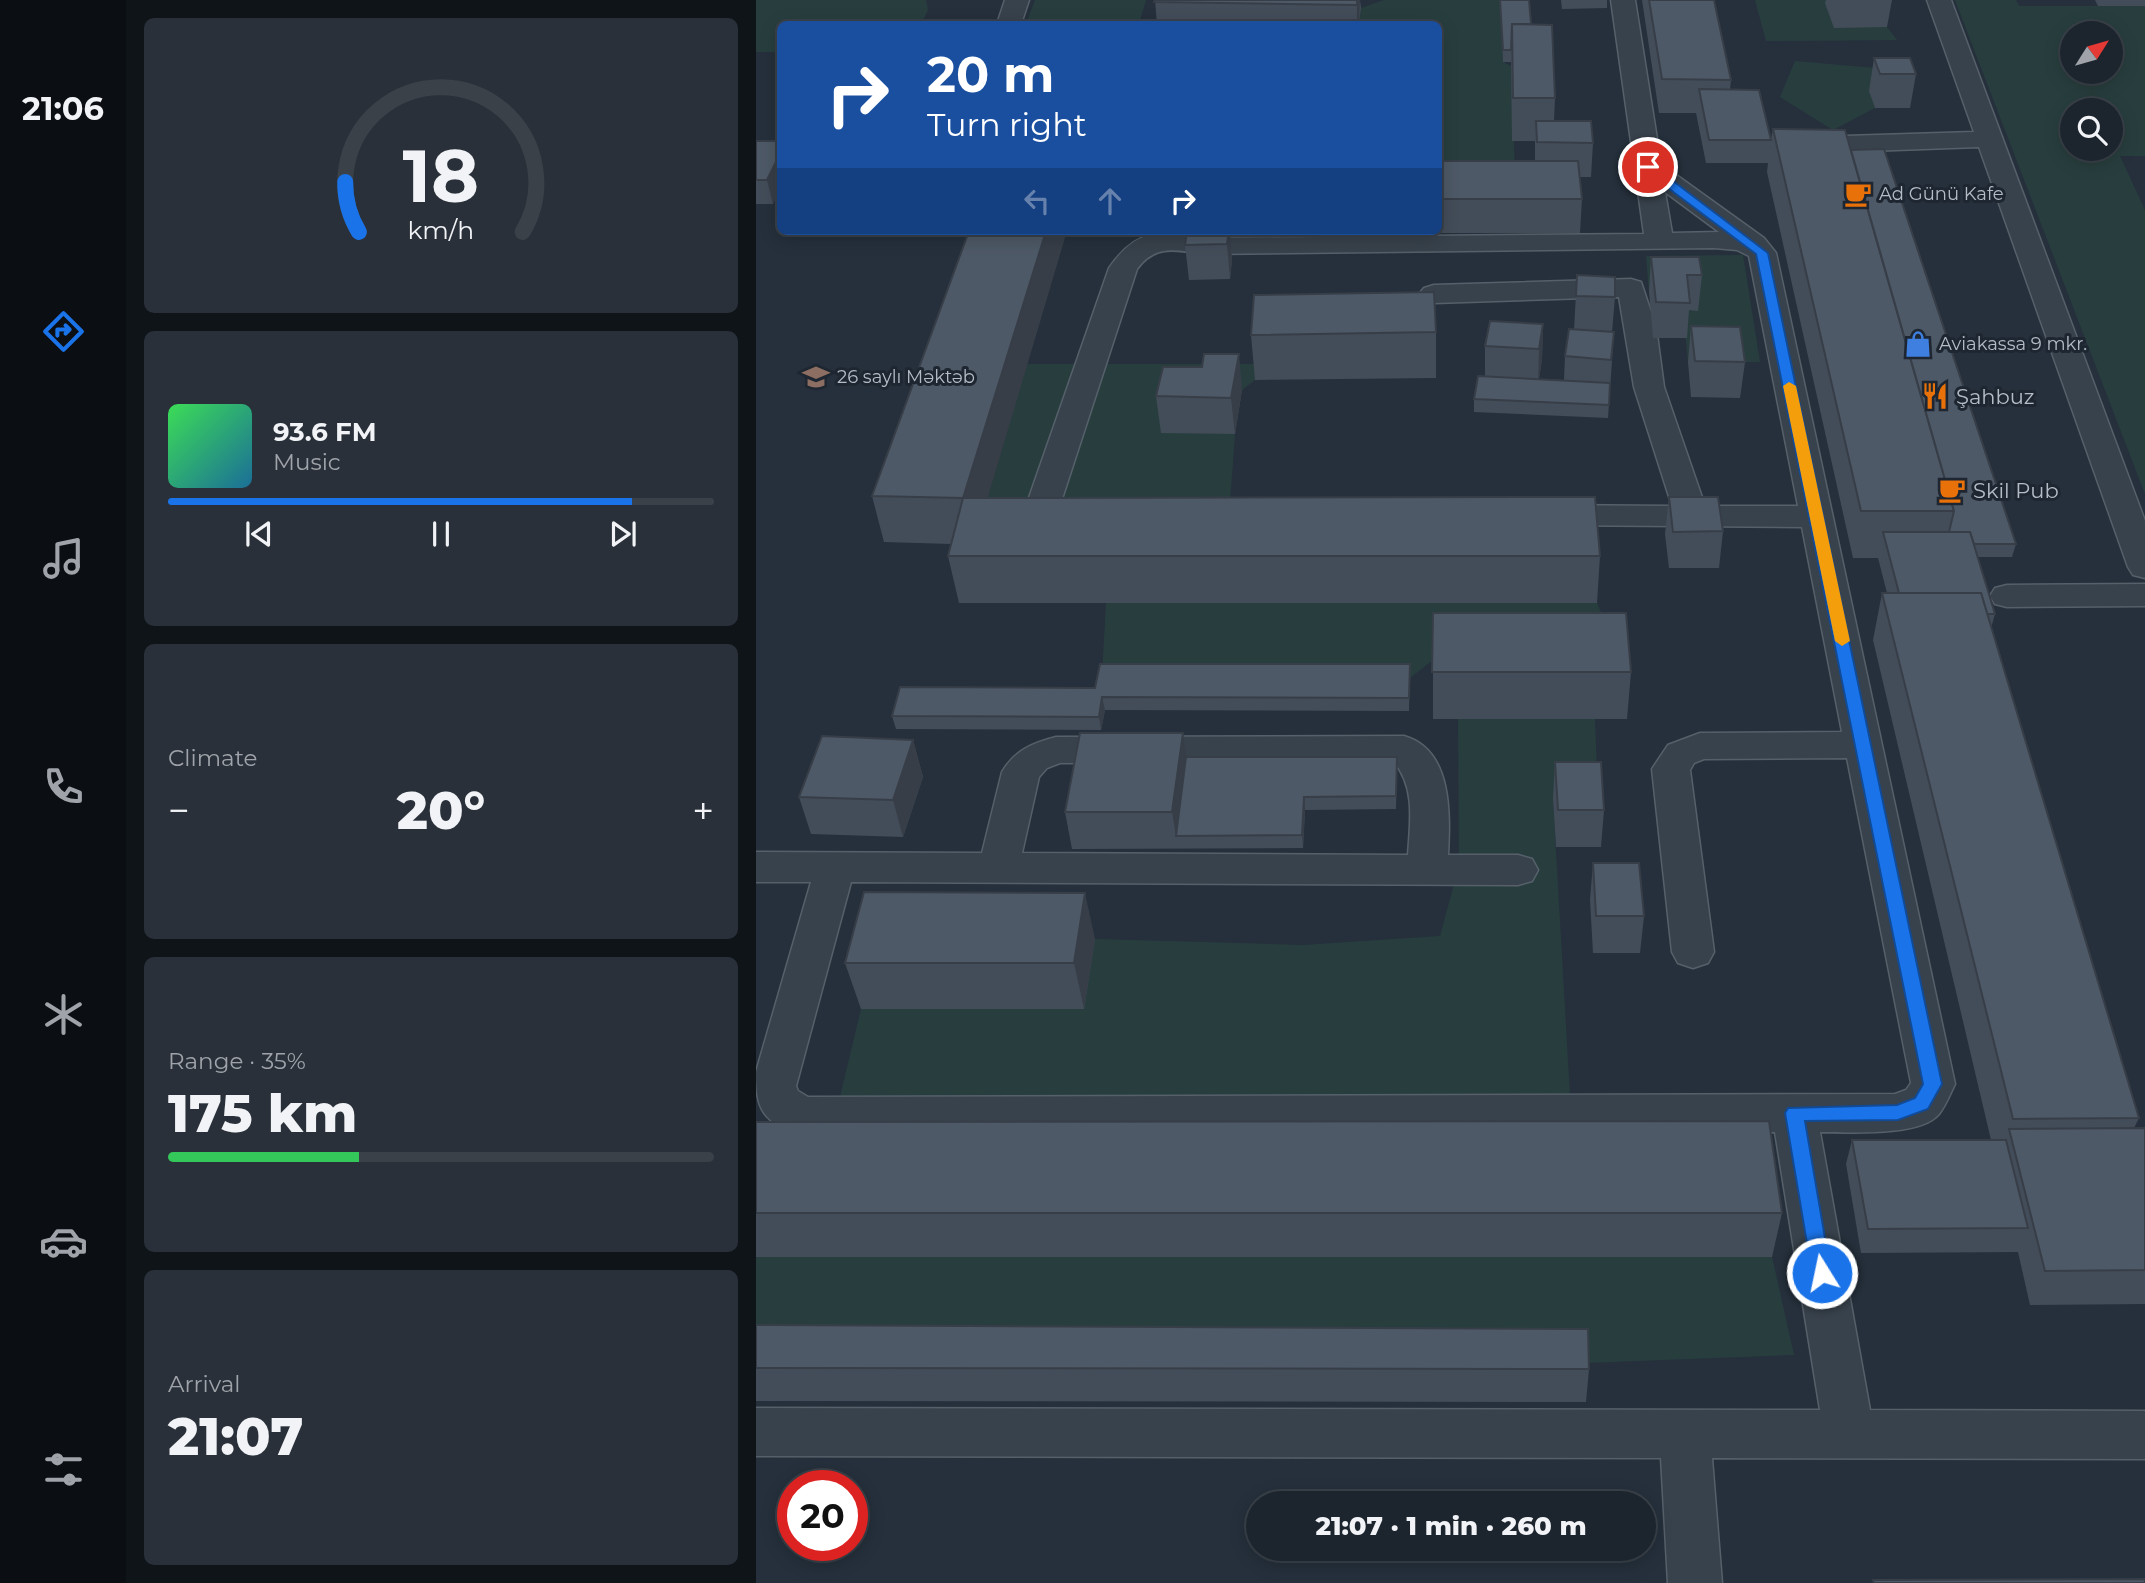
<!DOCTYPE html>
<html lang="en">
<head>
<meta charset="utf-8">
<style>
  body { margin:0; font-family:Montserrat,sans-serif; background:#293039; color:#f1f3f6; height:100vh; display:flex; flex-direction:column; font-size:26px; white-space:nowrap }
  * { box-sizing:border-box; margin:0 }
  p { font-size:23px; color:#a0a4aa }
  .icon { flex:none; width:38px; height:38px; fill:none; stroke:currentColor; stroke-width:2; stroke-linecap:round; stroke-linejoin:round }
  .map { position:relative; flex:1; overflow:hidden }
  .side { display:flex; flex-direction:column; gap:18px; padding:18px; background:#0f1419; width:630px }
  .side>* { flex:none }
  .hud { position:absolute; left:21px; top:21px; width:665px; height:214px; border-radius:10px; box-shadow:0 4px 18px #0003,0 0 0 2px #3a4149; background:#1a4fa0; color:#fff; overflow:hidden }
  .needle { width:46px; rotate:53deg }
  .fabs { position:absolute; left:1304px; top:21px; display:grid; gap:14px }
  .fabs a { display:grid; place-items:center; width:63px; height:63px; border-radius:50%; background:#1c242d; box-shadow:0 4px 18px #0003,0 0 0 2px #3a4149; font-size:35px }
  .speed { position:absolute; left:21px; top:1470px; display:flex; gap:14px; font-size:35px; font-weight:700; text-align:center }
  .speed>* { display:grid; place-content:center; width:91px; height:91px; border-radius:50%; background:#1c242d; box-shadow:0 4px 18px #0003,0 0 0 2px #3a4149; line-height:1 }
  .speed .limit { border:10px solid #d22; background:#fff; color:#111 }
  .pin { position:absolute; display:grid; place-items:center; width:60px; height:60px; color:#fff; margin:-30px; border:4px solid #fff; border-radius:50%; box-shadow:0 2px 7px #0007 }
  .me { position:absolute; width:77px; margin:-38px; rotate:350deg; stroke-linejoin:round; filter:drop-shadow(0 0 5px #0008) }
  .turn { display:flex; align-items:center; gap:24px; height:147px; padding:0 35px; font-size:32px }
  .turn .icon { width:91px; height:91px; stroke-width:2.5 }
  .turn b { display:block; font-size:49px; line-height:60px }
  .lanes { display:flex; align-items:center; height:66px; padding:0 35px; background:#0003; justify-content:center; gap:35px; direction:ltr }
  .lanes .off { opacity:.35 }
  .big { font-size:52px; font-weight:800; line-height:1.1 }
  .side .widget { flex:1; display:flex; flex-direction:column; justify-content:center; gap:10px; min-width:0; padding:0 24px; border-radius:10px; background:#293039 }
  .side .dial { align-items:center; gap:0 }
  .dial svg { height:182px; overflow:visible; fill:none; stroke:#3a4149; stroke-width:7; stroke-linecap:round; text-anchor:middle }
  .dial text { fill:#f1f3f6; stroke:none }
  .song { display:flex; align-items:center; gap:21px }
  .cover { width:84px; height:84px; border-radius:10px; background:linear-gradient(135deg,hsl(130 70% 55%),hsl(200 70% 35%)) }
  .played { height:7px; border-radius:4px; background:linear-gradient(90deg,#1a73e8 85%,#3a4149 85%) }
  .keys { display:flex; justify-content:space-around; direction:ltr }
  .heat { display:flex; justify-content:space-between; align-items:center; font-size:38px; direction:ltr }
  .charge { height:10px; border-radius:5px; background:linear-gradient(90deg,#34c759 35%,#3a4149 0) }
  .trip { position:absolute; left:490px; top:1491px; width:410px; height:70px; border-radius:35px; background:#1c242d; box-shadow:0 4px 18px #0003,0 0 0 2px #3a4149; font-weight:800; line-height:70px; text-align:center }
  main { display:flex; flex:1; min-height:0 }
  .tabs { display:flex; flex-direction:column; width:126px; justify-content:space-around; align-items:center; background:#0b0e12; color:#a0a4aa }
  .tabs .icon { width:49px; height:49px }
  .tabs .active { color:#1a73e8 }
  .tabs b { font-size:32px; color:#f1f3f6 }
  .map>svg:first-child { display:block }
  .green { fill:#283e3e; fill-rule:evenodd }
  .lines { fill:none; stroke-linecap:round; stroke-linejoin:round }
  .minor-casing { stroke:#56606a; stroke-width:3 }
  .minor { fill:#38424c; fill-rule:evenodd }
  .wall { fill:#434d59 }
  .shaded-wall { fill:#373e48 }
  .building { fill:#4e5967; stroke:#373e48; stroke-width:2 }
  .route { fill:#1a73e8; stroke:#114b97; stroke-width:2 }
  .slow { fill:#f59e0b }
  .labels { text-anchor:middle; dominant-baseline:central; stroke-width:6; stroke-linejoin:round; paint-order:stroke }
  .far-poi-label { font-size:18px; fill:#b4bdc7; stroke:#1e2731; text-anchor:start }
  .poi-label { font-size:21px; fill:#b4bdc7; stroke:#1e2731; text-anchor:start }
</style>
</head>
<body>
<main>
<nav class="tabs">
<b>21:06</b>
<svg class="icon active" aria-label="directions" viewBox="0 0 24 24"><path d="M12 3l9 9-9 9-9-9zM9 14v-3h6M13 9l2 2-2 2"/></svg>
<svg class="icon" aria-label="music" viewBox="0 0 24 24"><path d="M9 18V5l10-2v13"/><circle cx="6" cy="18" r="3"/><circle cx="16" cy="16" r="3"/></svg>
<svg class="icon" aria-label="phone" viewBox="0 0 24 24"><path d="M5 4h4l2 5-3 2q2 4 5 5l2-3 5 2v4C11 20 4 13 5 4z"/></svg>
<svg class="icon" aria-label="climate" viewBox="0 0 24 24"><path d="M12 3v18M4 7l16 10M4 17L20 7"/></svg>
<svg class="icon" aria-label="car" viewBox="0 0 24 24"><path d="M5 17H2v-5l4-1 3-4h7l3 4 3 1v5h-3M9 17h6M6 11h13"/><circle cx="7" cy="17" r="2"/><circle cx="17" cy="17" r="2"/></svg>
<svg class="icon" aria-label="filters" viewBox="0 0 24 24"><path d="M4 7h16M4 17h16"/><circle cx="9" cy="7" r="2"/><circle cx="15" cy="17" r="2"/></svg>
</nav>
<section class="side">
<div class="widget dial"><svg viewBox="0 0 100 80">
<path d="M14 69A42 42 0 1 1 86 69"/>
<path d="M14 69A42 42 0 0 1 8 47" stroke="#1a73e8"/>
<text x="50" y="56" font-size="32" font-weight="700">18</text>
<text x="50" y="72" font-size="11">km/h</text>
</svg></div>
<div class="widget">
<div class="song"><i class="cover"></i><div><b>93.6 FM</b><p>Music</p></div></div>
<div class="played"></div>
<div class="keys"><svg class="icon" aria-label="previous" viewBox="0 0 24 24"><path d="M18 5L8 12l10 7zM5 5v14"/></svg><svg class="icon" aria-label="pause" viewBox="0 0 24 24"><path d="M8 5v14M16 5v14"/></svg><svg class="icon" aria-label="next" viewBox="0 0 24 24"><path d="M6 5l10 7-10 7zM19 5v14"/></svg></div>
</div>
<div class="widget"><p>Climate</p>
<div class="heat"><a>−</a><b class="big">20°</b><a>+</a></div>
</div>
<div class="widget"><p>Range · 35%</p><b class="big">175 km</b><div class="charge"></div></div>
<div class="widget"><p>Arrival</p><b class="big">21:07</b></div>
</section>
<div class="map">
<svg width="1389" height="1583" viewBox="0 0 1389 1583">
  <rect width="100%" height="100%" fill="#25303c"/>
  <g class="green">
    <path d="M0 0H170L172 10 165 24H24V52H0Z"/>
    <path d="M279 0H390L383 24H270Z"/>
    <path d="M628 0H744L747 62 755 66 759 173H683L682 24H603L605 8Z"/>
    <path d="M999 0H1122L1131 27 1141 40 1010 41Z"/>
    <path d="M1199 0H1260L1263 6H1389V156H1364L1389 210V494ZM1316 33H1354V72H1316ZM1316 110H1354V149H1316Z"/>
    <path d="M1039 61 1142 70 1114 91 1119 108 1077 130 1024 97Z"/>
    <path d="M987 255 1004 362H932L927 310 940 293 893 292 890 256Z"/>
    <path d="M271 364H500L499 380 486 390H452L405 432 479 434 471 544H218Z"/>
    <path d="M350 603H841L866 660H677L654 678 346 677Z"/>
    <path d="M702 719H839L842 799 797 800 814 1096 83 1101 105 1009H327L339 939 547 945 684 936 703 866Z"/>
    <path d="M0 1257H1016L1038 1355 829 1363 0 1358Z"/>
  </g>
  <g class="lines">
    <defs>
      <g id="minor">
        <path d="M249 0H273L265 24H241Z"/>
        <path d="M855 0H879L905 164 1008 238 1020 253 1199 1084C1194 1094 1190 1105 1183 1114 1164 1137 1092 1132 1064 1132L1114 1410 1389 1411V1459L956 1458 966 1583H912L905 1458 0 1456V1408L1064 1410 1019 1132 45 1135C7 1122 0 1111 0 1072L55 882H0V852L226 853 246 772C259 750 277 743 300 737L648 736C697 750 694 815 692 855H762L776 859 782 870 776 881 762 885 95 882 40 1086 42 1091 52 1097 1139 1094 1150 1090 1155 1083 1091 758 948 759 938 763 934 770 958 952 952 963 937 968 922 963 916 952 896 769 912 745 944 733 1086 732 1046 527 788 525 776 522 771 515 776 508 788 505 916 506 878 387 863 297 678 303 668 300 663 294 668 288 678 285 875 279 885 282 900 327 908 387 949 506H1042L993 256 981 250 958 248 447 254C421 250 399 244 381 269L305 502 334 505 339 512 334 519C315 524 292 524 273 519L268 512 353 268C381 228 403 230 447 238L888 234ZM909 192 963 232 916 233ZM638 762C660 788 654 823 652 855L266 853 283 777 291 768 304 763Z"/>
        <path d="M1171 0H1195L1389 521V578L1377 575 1372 567 1223 147 1057 153 1048 151 1044 145 1048 139 1057 137 1218 132Z"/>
        <path d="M1389 584V606L1251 607 1239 604 1234 596 1239 588 1251 585Z"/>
      </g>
    </defs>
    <use href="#minor" class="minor-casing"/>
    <use href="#minor" class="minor"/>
  </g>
  <g class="wall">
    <path d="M399 0H604L605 8 603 24H401Z"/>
    <path d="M744 0H773L775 24 799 98 798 121 837 143 835 177H824L826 199 824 233H479V231H682V161H779V141H756L755 62H747Z"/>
    <path d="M805 0H851V8L806 9Z"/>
    <path d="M886 0H958L975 80 974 90 1015 139 1017 129 1095 150 1260 544 1256 557H1222L1239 614 1235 628 1383 1118 1378 1128H1389V1304L1274 1305 1262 1252 1105 1253 1090 1164 1096 1140H1235L1117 640 1126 593H1131L1122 558H1097L1011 172 1012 163H950L940 113H903Z"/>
    <path d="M1070 0H1136L1131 27 1078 28 1069 3Z"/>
    <path d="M1339 0H1389V6H1342Z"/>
    <path d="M1118 58 1160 74 1154 108H1119L1113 91Z"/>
    <path d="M0 141H24V189L17 204H0Z"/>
    <path d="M474 231 476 260 474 279 433 280 429 245Z"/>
    <path d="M895 257 946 275 942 311 933 310 931 338H897L893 292Z"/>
    <path d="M821 275 859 297 856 332H858L852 418 718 412V399L729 376V346L787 324 786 360 783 379 808 380 809 356 818 330Z"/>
    <path d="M935 326 989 362 984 398 935 397 932 362Z"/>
    <path d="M680 332V378L499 380 495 335Z"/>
    <path d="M486 390 479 434 405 433 400 396Z"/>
    <path d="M116 496 232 498 844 556 841 603H203L192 556 195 544 128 542Z"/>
    <path d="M913 497 967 531 963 568H913L909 534Z"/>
    <path d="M677 613 875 672 871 719H677Z"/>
    <path d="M654 664 653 711 349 710 345 730 140 729 136 716 339 688Z"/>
    <path d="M157 740 167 777 147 837 55 834 43 797Z"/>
    <path d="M430 757H641L640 809 549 810 547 848 316 849 309 812Z"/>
    <path d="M799 762 848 810 845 847H800L797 799Z"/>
    <path d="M837 863 888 916 884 953H837L834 900Z"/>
    <path d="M339 939 328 1009H105L89 963Z"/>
    <path d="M0 1122 1026 1213 1016 1257H0Z"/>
    <path d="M0 1325 833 1369 830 1402 0 1401Z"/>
  </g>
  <g class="shaded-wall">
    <path d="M601 0H604L603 24H601Z"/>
    <path d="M24 154V189L17 204 11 180Z"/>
    <path d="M290 231H311L218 544 207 498Z"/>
    <path d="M473 231H474L476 260 474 279 471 244Z"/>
    <path d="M787 324 786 360 782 385 783 349Z"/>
    <path d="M483 354 486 390 479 434 475 398Z"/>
    <path d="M346 697 349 710 345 730 343 717Z"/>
    <path d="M427 733 432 770 420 836 416 812Z"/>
    <path d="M157 740 167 777 147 837 137 800Z"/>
    <path d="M548 797 549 810 547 848 546 835Z"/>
    <path d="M329 893 339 939 328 1009 318 963Z"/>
  </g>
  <g class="building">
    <path d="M399 0H601V5L398 2Z"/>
    <path d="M744 0H773L775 24H756L755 50H747Z"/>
    <path d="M893 0H958L975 80 906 79Z"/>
    <path d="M441 23 465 24H441Z"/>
    <path d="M756 24 796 25 799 98H757Z"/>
    <path d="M1118 58H1154L1160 74H1124Z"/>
    <path d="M943 89 1003 90 1015 140H953Z"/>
    <path d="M780 121H835L837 143 781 142Z"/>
    <path d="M1017 129 1089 130 1198 511H1105Z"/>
    <path d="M0 141H24V154L11 180H0Z"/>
    <path d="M1128 149 1260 544H1218L1214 532H1193L1198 511 1095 150Z"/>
    <path d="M682 161H822L826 199H682Z"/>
    <path d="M213 231H290L207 498 116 496Z"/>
    <path d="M431 231H473L471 244 429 245Z"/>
    <path d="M895 257H943L946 275H931L934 303 900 302Z"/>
    <path d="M821 275 859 277V297L820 296Z"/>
    <path d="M678 292 680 332 495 335 498 295Z"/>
    <path d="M734 321 787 324 783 349 729 346Z"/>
    <path d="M935 326 984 327 989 362 939 361Z"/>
    <path d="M813 329 858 332 855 360 809 356Z"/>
    <path d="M448 354H483L475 398 400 396 407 367H446Z"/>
    <path d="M722 376 854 383 853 405 718 399Z"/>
    <path d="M839 497 844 556H192L207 498Z"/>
    <path d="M913 497H962L967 531 917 532Z"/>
    <path d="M1127 532H1214L1239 614H1231L1225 593H1143Z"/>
    <path d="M1126 593H1225L1383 1118 1257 1119Z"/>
    <path d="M677 613H870L875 672H676Z"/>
    <path d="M344 664H654L653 698 346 697 343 717 136 716 144 687 339 688Z"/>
    <path d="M324 733H427L416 812H309Z"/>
    <path d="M66 736 157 740 137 800 43 797Z"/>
    <path d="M430 757H641L640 796 548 797 546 835 420 836Z"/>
    <path d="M799 762H845L848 810H802Z"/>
    <path d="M837 863H883L888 916H840Z"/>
    <path d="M108 892 329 893 318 963H89Z"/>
    <path d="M1013 1121 1026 1213H0V1122Z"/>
    <path d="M1389 1128V1270L1289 1271 1253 1129Z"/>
    <path d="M1096 1140H1250L1272 1228 1112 1229Z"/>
    <path d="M0 1325 832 1329 833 1369 0 1368Z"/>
    <path d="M1389 1579V1583H1118L1117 1580Z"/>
  </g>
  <path class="route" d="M888 165H896L1012 253 1186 1084 1172 1109 1142 1120 1049 1121 1075 1273 1073 1280 1066 1282 1059 1280 1056 1273 1029 1113 1032 1108 1141 1105 1159 1098 1167 1084 1000 254 888 170Z"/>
  <path class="slow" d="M1033 382 1040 386 1094 641 1086 646 1079 641 1027 386Z"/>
  <defs>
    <symbol id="cafe-bare" viewBox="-9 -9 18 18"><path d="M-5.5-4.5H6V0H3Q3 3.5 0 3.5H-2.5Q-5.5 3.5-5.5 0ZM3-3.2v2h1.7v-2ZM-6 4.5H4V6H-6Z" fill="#e8710a" stroke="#1e2731" stroke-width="2.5" paint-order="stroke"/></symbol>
    <symbol id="shop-bare" viewBox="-9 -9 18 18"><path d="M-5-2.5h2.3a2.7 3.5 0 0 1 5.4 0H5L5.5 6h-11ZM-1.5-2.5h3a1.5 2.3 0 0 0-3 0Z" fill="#3f7fe0" stroke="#1e2731" stroke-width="2.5" paint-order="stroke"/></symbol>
    <symbol id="school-bare" viewBox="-9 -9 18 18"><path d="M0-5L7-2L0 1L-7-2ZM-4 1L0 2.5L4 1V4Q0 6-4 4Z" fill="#8d6e63" stroke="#1e2731" stroke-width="2.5" paint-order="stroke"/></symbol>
    <symbol id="restaurant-bare" viewBox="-9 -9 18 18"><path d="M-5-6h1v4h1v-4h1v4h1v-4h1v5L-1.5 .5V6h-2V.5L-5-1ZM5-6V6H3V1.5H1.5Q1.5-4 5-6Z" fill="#e8710a" stroke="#1e2731" stroke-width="2.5" paint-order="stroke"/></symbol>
  </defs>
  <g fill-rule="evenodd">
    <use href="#cafe-bare" x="1083" y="175" width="38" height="38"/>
    <use href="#shop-bare" x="1143" y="325" width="38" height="38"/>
    <use href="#school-bare" x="41" y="358" width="38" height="38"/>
    <use href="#restaurant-bare" x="1160" y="377" width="38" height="38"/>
    <use href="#cafe-bare" x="1177" y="471" width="38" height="38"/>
  </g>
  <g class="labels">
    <g class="far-poi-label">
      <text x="1123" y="194">Ad Günü Kafe</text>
      <text x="1183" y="344">Aviakassa 9 mkr.</text>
      <text x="81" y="377">26 saylı Məktəb</text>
    </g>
    <g class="poi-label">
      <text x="1200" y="396">Şahbuz</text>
      <text x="1217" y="490">Skil Pub</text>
    </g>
  </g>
</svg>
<div class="fabs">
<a><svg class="needle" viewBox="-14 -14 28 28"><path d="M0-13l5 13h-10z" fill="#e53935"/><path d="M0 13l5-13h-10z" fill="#a0a4aa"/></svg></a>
<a><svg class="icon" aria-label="search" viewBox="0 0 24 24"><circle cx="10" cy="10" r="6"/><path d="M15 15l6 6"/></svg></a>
</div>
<div class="speed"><div class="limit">20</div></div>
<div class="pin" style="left:892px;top:167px;background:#d93025"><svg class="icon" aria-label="arrive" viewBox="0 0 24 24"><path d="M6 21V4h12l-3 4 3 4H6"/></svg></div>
<svg class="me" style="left:1066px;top:1273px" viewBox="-20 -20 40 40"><circle r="17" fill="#1a73e8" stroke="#fff" stroke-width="3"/><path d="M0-11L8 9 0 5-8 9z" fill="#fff"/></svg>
<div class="trip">21:07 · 1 min · 260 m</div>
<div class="hud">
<div class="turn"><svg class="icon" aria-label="right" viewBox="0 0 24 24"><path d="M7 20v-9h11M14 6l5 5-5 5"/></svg><div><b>20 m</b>Turn right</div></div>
<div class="lanes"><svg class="icon off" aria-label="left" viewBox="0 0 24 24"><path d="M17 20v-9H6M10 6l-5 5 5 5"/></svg><svg class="icon off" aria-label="ahead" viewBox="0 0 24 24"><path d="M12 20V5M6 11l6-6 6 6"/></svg><svg class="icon" aria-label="right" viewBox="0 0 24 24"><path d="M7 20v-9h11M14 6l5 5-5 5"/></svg></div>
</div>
</div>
</main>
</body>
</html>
